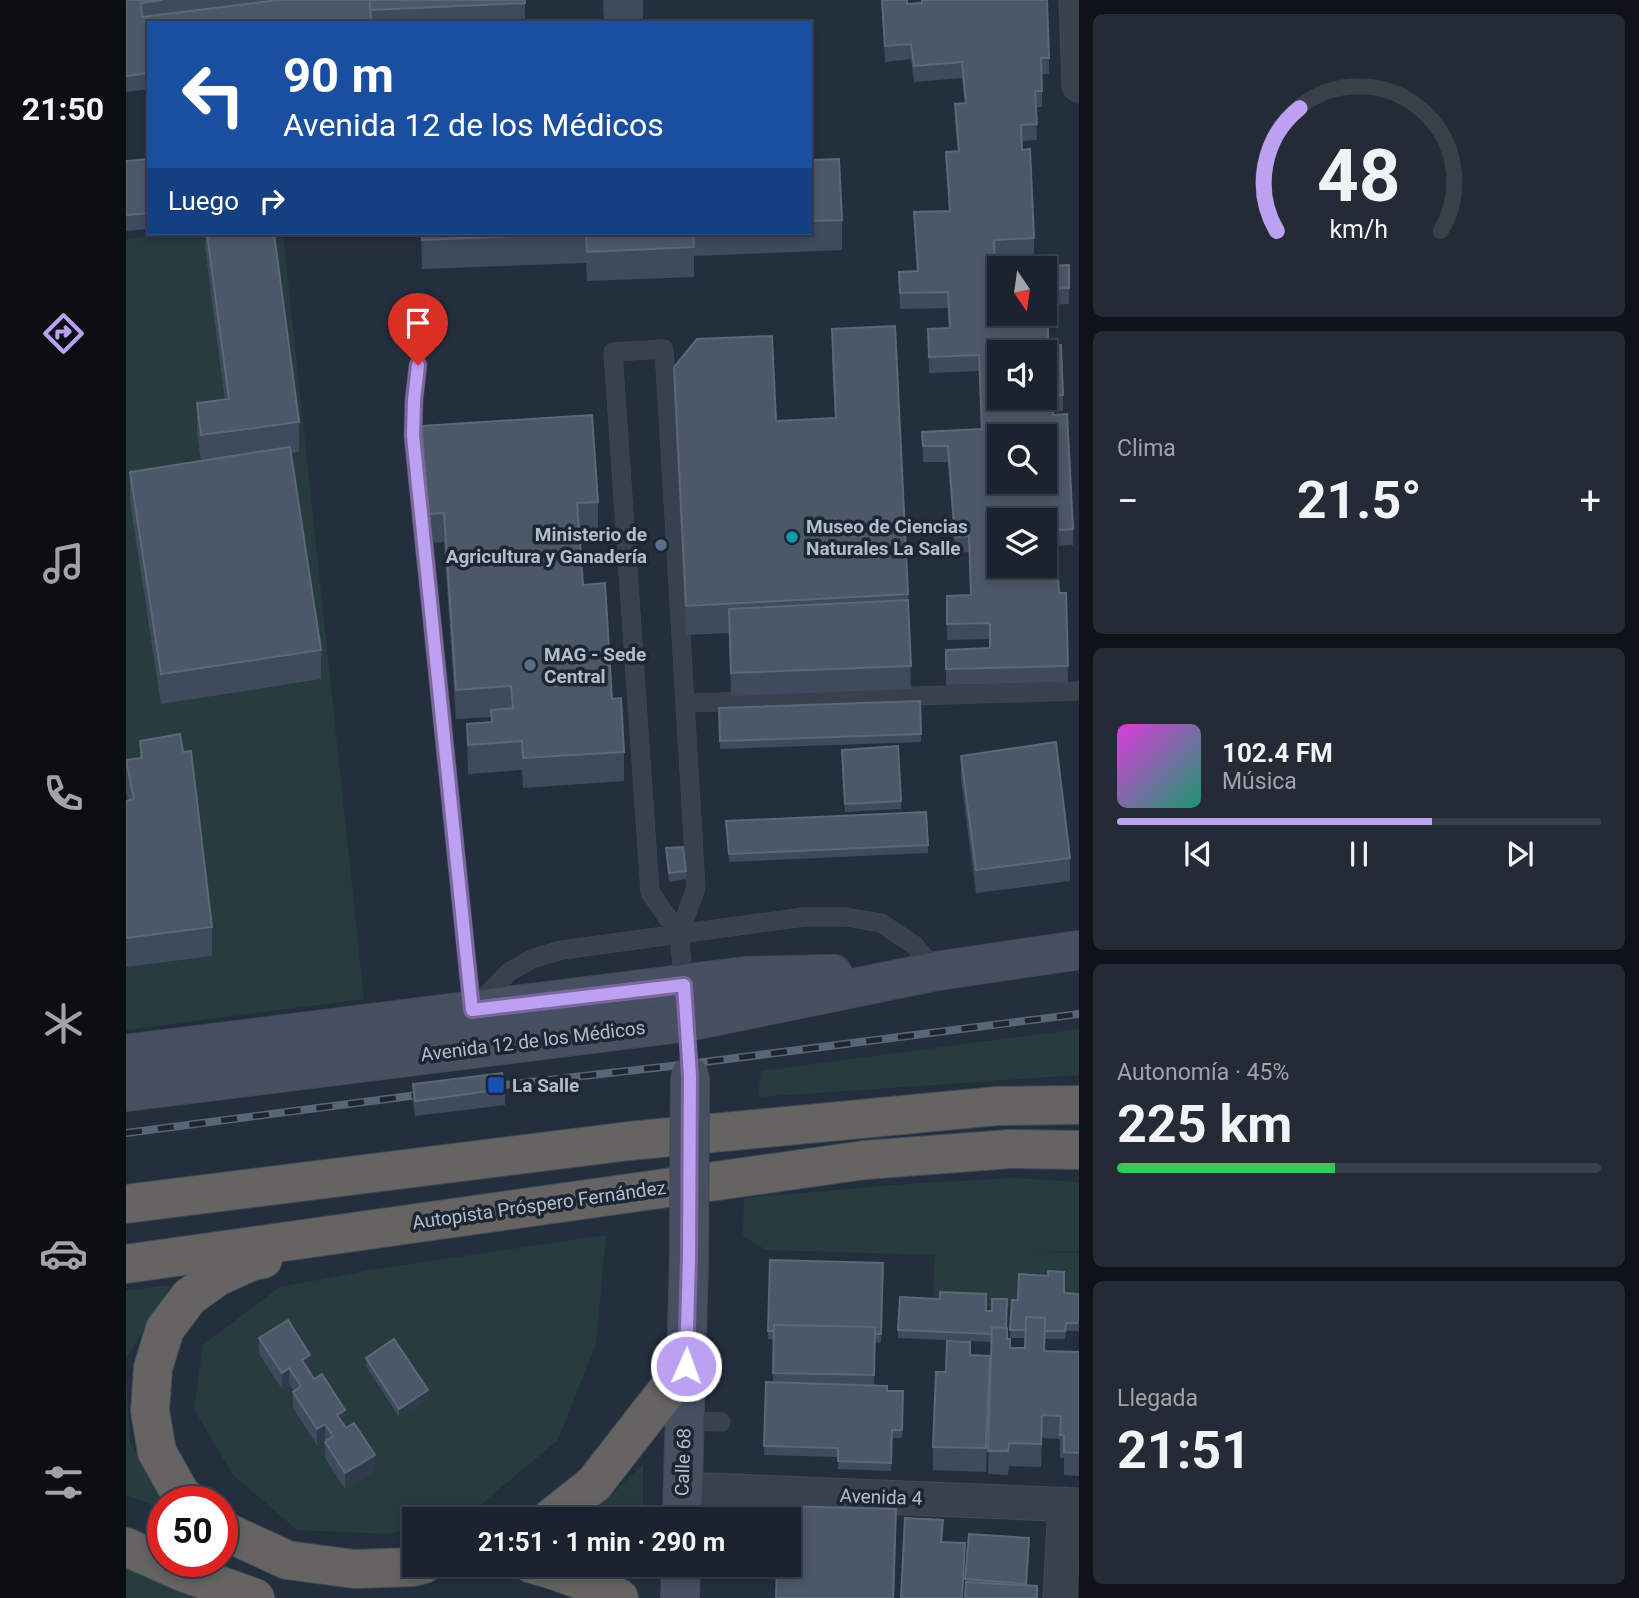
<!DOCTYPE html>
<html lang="es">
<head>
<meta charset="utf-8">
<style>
  body { margin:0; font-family:Roboto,sans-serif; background:#242b36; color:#f1f3f6; height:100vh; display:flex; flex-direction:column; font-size:26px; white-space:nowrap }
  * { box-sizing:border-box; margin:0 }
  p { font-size:23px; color:#a0a4aa }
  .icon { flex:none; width:38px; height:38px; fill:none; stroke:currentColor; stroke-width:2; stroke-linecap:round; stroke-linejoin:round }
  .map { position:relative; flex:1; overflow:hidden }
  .side { display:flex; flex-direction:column; gap:14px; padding:14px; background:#0f1319; width:560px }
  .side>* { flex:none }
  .top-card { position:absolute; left:21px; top:21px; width:665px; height:214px; border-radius:0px; box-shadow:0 4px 10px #0003,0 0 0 2px #39404a; background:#1a4fa0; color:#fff; overflow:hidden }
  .needle { width:46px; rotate:167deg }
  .fabs { position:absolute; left:861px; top:256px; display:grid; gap:14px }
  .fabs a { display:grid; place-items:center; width:70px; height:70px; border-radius:0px; background:#1b232e; box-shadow:0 4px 10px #0003,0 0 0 2px #39404a; font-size:35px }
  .speed { position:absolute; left:21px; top:1486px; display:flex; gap:14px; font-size:35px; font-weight:700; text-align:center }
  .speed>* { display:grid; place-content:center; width:91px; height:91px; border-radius:50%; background:#1b232e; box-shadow:0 4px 10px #0003,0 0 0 2px #39404a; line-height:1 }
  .speed .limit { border:10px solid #d22; background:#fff; color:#111 }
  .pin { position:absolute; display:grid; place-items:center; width:60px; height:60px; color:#fff; margin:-72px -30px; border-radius:50% 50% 50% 0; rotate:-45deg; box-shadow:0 0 7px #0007 }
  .pin .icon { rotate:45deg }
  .me { position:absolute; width:77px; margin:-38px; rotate:2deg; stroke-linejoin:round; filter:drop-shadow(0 0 5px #0008) }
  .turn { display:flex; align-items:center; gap:24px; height:147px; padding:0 21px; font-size:32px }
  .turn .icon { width:91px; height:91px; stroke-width:2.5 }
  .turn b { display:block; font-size:49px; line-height:60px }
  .then { display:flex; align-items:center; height:66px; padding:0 21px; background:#0003; gap:14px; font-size:26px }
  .big { font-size:52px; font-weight:700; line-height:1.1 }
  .side .tile { flex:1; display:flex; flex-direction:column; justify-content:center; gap:10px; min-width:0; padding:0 24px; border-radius:10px; background:#242b36 }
  .side .dial { align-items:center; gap:0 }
  .dial svg { height:182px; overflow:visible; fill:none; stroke:#39404a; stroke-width:7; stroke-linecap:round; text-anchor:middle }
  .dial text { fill:#f1f3f6; stroke:none }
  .song { display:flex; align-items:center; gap:21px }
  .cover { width:84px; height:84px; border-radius:10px; background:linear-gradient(135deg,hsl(300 70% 55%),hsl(160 70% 35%)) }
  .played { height:7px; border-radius:4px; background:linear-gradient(90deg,#bca0f2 65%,#39404a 65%) }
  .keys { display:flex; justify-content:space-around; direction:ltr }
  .heat { display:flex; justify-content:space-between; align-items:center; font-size:38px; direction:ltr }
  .charge { height:10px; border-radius:5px; background:linear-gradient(90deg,#34c759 45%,#39404a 0) }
  .trip { position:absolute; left:276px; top:1507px; width:399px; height:70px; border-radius:0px; background:#1b232e; box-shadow:0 4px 10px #0003,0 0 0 2px #39404a; font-weight:700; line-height:70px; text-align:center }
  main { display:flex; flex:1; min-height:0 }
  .tabs { display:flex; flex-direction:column; width:126px; justify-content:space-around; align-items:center; background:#0b0e12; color:#a0a4aa }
  .tabs .icon { width:49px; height:49px }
  .tabs .active { color:#bca0f2 }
  .tabs b { font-size:32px; color:#f1f3f6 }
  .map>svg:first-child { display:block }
  .green { fill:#263c3f }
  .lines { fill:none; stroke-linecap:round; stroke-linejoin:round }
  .service-casing { stroke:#414a57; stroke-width:19 }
  .minor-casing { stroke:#414a57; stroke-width:35 }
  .secondary-casing { stroke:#414a57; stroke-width:40 }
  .trunk-casing { stroke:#434c59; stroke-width:40 }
  .service { stroke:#38414e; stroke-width:18 }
  .minor { stroke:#38414e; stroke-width:33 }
  .secondary { stroke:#465061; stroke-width:38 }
  .trunk { stroke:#656462; stroke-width:38 }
  .rail-casing { stroke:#5a6575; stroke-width:8 }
  .rail { stroke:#1d2633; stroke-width:5; stroke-dasharray:16; stroke-linecap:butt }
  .secondary-bridge-casing { stroke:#414a57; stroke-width:40; stroke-linecap:butt }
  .secondary-bridge { stroke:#465061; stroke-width:38 }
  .wall { fill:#3f4b5c; fill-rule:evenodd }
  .shaded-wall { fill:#2f3b4b }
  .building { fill:#4b5868; stroke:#5c6777; stroke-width:2; fill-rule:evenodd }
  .route-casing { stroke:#7a689d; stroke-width:18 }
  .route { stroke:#bca0f2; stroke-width:12 }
  .culture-dot { fill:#0f9aa8; stroke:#1d2633; stroke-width:2.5 }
  .service-dot { fill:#5c6f8a; stroke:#1d2633; stroke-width:2.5 }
  .transit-dot { fill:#1a4fb4; stroke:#1d2633; stroke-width:2.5 }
  .labels { text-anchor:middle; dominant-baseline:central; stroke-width:7; stroke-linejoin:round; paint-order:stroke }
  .poi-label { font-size:19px; font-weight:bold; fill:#b4bcc9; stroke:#1d2633; text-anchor:start }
  .street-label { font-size:19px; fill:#b4bcc9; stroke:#1d2633 }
</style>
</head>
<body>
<main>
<nav class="tabs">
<b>21:50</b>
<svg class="icon active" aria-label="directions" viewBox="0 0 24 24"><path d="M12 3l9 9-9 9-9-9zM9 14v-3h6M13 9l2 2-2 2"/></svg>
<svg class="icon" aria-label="music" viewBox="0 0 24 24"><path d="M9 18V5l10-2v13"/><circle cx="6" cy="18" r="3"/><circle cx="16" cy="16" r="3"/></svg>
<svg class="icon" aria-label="phone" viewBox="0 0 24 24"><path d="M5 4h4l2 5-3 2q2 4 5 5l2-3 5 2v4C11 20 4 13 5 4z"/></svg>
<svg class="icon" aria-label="climate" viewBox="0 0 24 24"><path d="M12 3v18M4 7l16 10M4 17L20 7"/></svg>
<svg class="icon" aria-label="car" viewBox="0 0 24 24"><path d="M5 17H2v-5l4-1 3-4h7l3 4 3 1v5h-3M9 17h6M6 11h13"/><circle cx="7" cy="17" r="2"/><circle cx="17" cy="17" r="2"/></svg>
<svg class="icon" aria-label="filters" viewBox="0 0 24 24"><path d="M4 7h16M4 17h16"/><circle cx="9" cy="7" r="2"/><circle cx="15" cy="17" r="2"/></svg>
</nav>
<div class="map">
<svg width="953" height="1598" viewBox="0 0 953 1598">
  <rect width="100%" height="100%" fill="#242f3e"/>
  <g class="green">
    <path d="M56 233H157L238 999 0 1030V239Z"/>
    <path d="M953 1029V1075L632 1097 635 1071Z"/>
    <path d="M888 1178 953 1182V1252L901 1251 953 1253V1300L938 1299 939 1278 920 1277 893 1281 891 1307 861 1306V1301L807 1299 809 1247 808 1255 640 1250 617 1236 618 1198 780 1184Z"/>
    <path d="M480 1235 470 1343 432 1440 347 1511 317 1519H289V1527L261 1534 171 1530 107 1475 68 1409 77 1345 154 1287 244 1270Z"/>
    <path d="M45 1285 0 1359V1290Z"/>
    <path d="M0 1376 4 1443 46 1501 37 1502V1509L0 1495Z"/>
    <path d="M517 1464V1519H460Z"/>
    <path d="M0 1567 79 1598H0Z"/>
  </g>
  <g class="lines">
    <defs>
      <g id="service">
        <path d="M292 365 288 400 287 436 346 1010"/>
        <path d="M560 703 953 691"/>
        <path d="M553 934 524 892 487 352 538 349 570 888 553 934 558 985"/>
        <path d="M350 1006 383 972 408 958 436 950 678 917H720L755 923 788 945 811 971"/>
        <path d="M558 1421 595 1422"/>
      </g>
      <g id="minor">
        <path d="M950 0 953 85"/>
        <path d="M556 1489 953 1505"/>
        <path d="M934 1598 939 1504"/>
      </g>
      <g id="secondary">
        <path d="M0 1054 620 976 707 974"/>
        <path d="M0 1092 561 1022 811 971 953 950"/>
        <path d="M556 1519 563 1258"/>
        <path d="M554 1598 555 1564"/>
      </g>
      <g id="trunk">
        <path d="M0 1204 503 1141 871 1106 953 1105"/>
        <path d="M0 1264 739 1160 884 1149 953 1150"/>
        <path d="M63 1502 54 1493 31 1452 24 1411 27 1368 39 1329 63 1297 91 1277 126 1261 137 1259"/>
        <path d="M424 1519 468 1484 560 1366"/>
        <path d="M96 1530 161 1560 228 1569 287 1567 298 1564"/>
        <path d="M0 1547 54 1571 129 1598"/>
        <path d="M406 1564C437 1572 465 1583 493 1598"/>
      </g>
    </defs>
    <use href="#service" class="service-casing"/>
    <use href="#minor" class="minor-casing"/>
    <use href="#secondary" class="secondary-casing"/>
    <use href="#trunk" class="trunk-casing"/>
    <use href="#service" class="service"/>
    <use href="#minor" class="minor"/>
    <use href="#secondary" class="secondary"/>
    <use href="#trunk" class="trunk"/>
    <defs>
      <g id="rail">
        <path d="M359 1087 563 1064 953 1014"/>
        <path d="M0 1133 307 1093"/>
      </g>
    </defs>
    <use href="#rail" class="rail-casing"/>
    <use href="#rail" class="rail"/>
    <defs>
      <path id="secondary-bridge" d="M563 1258 564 1076"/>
    </defs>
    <use href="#secondary-bridge" class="secondary-bridge-casing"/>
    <use href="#secondary-bridge" class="secondary-bridge"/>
  </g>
  <g class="wall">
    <path d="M0 0H399V23H23V89L0 92Z"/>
    <path d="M477 0H517V19L478 21Z"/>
    <path d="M755 0H781V4L923 58V74H916V107H910L911 140 896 141 908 238V254L869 256V268L943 265V304L919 305V268H873L915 325 937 395V411H927L947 529V545L930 546 933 593H940L942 682 820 685V650L864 648V639L821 640V596L845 595 843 552 829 553 822 462H797L796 432 855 429 853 371 803 373 802 329 823 328 822 308 774 309 773 272 791 271 788 212 823 211 820 152 832 151 829 120V104L839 103 836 78 788 82 785 59 759 62ZM919 520V565H873Z"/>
    <path d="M23 159V229L0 231V161Z"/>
    <path d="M684 160 716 220V250L568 256V277L461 281 460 263 296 269 295 233H684Z"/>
    <path d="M79 233H148L173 422V452L165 453 195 650V679L35 704 4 501V472L75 461 71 433V403L99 400 79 247Z"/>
    <path d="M706 329 782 594 785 689 605 696 603 633 560 635 548 396V367L650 421 709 418 706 359Z"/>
    <path d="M296 426 472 502V532L453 533 457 585 486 699 498 752V781L397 788 396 770 342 774 341 724 365 722V717L330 719 318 542 302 543 296 455Z"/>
    <path d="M794 701 795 742 594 749 593 708Z"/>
    <path d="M14 741 86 927V956L0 967V801L2 800 0 790V760L14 758Z"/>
    <path d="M835 756 944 858V881L850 893 835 779Z"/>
    <path d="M716 758 775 801V809L719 812Z"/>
    <path d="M600 821 802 845V853L603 862Z"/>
    <path d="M540 848 560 871V879L543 882Z"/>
    <path d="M287 1084 379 1089V1105L289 1116 287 1100Z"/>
    <path d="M644 1260 757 1263 755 1343 749 1342 748 1385 761 1391H777L776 1438H766L765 1471 712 1469V1457L638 1455 640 1382H647L648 1339H642Z"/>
    <path d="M938 1293 953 1294V1331H940L939 1339H919V1351L953 1352V1476L938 1475V1458H934V1439L916 1438 915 1467 883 1466 882 1475 862 1474 866 1342 772 1338V1330L860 1311 881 1328V1339L884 1348H899L900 1338H884L886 1300Z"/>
    <path d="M133 1338 184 1371H183L219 1426 218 1427 249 1471 219 1489 199 1458 200 1441 199 1440 191 1445 167 1408V1392L168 1391 163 1384 156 1389 133 1354Z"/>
    <path d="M844 1355 864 1379 860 1472 807 1470V1447L820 1372Z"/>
    <path d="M240 1358 302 1398 273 1417 240 1366Z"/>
    <path d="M903 1554 901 1586 911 1598 839 1595V1579Z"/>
  </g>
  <g class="shaded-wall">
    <path d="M184 1355V1371L176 1376V1360Z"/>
    <path d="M864 1356V1379L860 1472V1448Z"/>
    <path d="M163 1368V1384L156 1389V1373Z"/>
    <path d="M302 1390V1398L273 1417V1409Z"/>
    <path d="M219 1410V1426L211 1431V1415Z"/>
    <path d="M199 1424V1440L191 1445V1429Z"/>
    <path d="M249 1455V1471L219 1489V1473Z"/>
    <path d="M770 1509 769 1598H767Z"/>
    <path d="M903 1538V1554L900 1598V1584Z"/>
  </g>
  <g class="building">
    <path d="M0 0H36L15 3 16 17 152 0H244L245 23H23V73L0 76Z"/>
    <path d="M244 0H399V3L244 10Z"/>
    <path d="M756 0H781V4L796 3V0H921L923 58H915L916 91H909L911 124 895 125 896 150 904 149 908 238 868 240 869 268 943 265V288L919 289V268H873V313H915V325L922 324V346L935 345 937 395H927V415L941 414 947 529 919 531V520H873V565H919V545L930 544 933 593H940L942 666 820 669V650L864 648V623L821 624V596L845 595 843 536 829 537 822 446H797L796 432 856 429 853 355 803 357 802 329 824 328 822 292 774 293 773 272 792 271 788 212 824 211 820 152 833 151 829 104 840 103 836 62 788 66 785 44 759 46ZM873 352H919V397H873ZM873 436H919V481H873Z"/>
    <path d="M23 159V213L0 215V161Z"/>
    <path d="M713 159 716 220 684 221V160Z"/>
    <path d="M81 233H148L173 422 75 435 71 403 103 399Z"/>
    <path d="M296 233H567L568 247 461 252 460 233 296 240Z"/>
    <path d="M769 326 782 594 560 606 548 367 571 339 646 336 650 421 710 418 706 329Z"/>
    <path d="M466 415 472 502 451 503 457 585 479 583 486 699 495 698 498 752 397 758 396 741 342 745 341 724 366 722 365 710 387 708 385 686 330 690 318 513 302 514 296 426Z"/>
    <path d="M164 447 195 650 35 674 4 472Z"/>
    <path d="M782 600 785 666 605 673 603 609Z"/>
    <path d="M794 701 795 734 594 741 593 708Z"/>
    <path d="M54 734 57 752 65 751 86 927 0 938V801L8 799 0 760 16 758 14 741Z"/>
    <path d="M930 742 944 858 850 870 835 756Z"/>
    <path d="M772 746 775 801 719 804 716 750Z"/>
    <path d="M800 812 802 845 603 854 600 821Z"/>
    <path d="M557 847 560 871 543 873 540 848Z"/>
    <path d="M376 1073 379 1089 289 1101 287 1084Z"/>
    <path d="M644 1260 757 1263 755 1334H749V1327L648 1325V1331H642Z"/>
    <path d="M922 1271 938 1272V1293L953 1294V1323H940L939 1331H919V1318L900 1317V1330H884L886 1300H892L893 1274 922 1276Z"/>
    <path d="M814 1292 860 1294V1311H866V1299H881L880 1328 866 1327V1334L772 1330 774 1297 814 1299Z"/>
    <path d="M900 1317 919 1318 918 1351 953 1352V1453L938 1452V1435H934L935 1416 916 1415 915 1444 883 1443 882 1451H862L866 1327 881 1328V1339H884V1348H899Z"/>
    <path d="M162 1320 184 1355 176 1360 188 1379 196 1374 219 1410 211 1415 220 1428 228 1423 249 1455 219 1473 199 1442 207 1436 199 1424 191 1429 167 1392 175 1386 163 1368 156 1373 133 1338Z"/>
    <path d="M648 1325 749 1327 748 1375 647 1373Z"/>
    <path d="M268 1339 302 1390 273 1409 240 1358Z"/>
    <path d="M821 1341 844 1342V1355L864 1356 860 1448 807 1447 810 1372H820Z"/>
    <path d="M640 1382 761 1386V1391H777L776 1430H766L765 1463 712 1461V1448L638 1446Z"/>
    <path d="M653 1506 770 1509 767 1598H650L651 1564H663V1519H652Z"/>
    <path d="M779 1518 817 1520 815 1542 839 1543 836 1598H775Z"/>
    <path d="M843 1534 903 1538 900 1584 839 1579Z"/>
    <path d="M840 1582 911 1586V1598H839Z"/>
  </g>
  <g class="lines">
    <defs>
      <path id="route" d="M292 365 288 400 287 436 346 1010 558 985 564 1076 563 1258 560 1366"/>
    </defs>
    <use href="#route" class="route-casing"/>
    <use href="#route" class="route"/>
  </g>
  <circle class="culture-dot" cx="666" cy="537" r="7"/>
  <g class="service-dot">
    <circle cx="535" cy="545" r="7"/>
    <circle cx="404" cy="665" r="7"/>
  </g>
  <rect class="transit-dot" x="361" y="1076" width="18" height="18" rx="3.5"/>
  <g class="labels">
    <g class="poi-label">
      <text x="680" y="526">Museo de Ciencias<tspan x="680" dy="22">Naturales La Salle</tspan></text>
      <text x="521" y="534" text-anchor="end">Ministerio de<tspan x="521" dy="22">Agricultura y Ganadería</tspan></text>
      <text x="418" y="654">MAG - Sede<tspan x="418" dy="22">Central</tspan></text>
      <text x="386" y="1085">La Salle</text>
    </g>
    <g class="street-label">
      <text transform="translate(407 1041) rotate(-7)">Avenida 12 de los Médicos</text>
      <text transform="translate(413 1205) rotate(-8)">Autopista Próspero Fernández</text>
      <text transform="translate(557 1462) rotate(-88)">Calle 68</text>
      <text transform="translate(755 1497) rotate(2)">Avenida 4</text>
    </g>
  </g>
</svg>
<div class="fabs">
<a><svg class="needle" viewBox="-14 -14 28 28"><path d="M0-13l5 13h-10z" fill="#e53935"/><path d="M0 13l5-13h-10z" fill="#a0a4aa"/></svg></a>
<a><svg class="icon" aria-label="sound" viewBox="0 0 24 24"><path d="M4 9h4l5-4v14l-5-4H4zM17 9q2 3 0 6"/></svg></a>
<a><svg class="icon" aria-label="search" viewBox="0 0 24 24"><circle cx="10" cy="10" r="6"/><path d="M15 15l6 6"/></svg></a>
<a><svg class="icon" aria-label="layers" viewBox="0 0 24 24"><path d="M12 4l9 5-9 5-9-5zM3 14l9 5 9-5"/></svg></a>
</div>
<div class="speed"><div class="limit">50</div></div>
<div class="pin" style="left:292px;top:365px;background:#d93025"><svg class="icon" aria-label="arrive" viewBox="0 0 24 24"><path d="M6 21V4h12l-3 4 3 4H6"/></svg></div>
<svg class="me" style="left:560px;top:1366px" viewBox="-20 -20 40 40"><circle r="17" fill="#bca0f2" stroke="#fff" stroke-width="3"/><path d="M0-11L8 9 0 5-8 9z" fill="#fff"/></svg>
<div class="trip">21:51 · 1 min · 290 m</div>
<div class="top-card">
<div class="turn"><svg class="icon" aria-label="left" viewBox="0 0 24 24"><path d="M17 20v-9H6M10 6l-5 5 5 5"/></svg><div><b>90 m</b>Avenida 12 de los Médicos</div></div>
<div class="then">Luego<svg class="icon" aria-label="right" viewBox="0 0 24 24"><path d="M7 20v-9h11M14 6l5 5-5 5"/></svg></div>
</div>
</div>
<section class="side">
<div class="tile dial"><svg viewBox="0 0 100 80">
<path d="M14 69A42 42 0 1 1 86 69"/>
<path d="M14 69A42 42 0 0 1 24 15" stroke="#bca0f2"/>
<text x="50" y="56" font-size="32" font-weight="700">48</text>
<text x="50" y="72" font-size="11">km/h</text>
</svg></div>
<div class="tile"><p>Clima</p>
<div class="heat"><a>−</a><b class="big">21.5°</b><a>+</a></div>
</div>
<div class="tile">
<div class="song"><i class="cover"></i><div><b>102.4 FM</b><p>Música</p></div></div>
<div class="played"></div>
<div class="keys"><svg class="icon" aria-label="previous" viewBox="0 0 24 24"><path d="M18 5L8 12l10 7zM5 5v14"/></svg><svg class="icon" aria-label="pause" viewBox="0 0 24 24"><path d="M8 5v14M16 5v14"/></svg><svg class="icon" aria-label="next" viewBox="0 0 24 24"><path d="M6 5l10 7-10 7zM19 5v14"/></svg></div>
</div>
<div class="tile"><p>Autonomía · 45%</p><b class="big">225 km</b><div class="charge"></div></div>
<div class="tile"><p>Llegada</p><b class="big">21:51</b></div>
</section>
</main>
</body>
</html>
